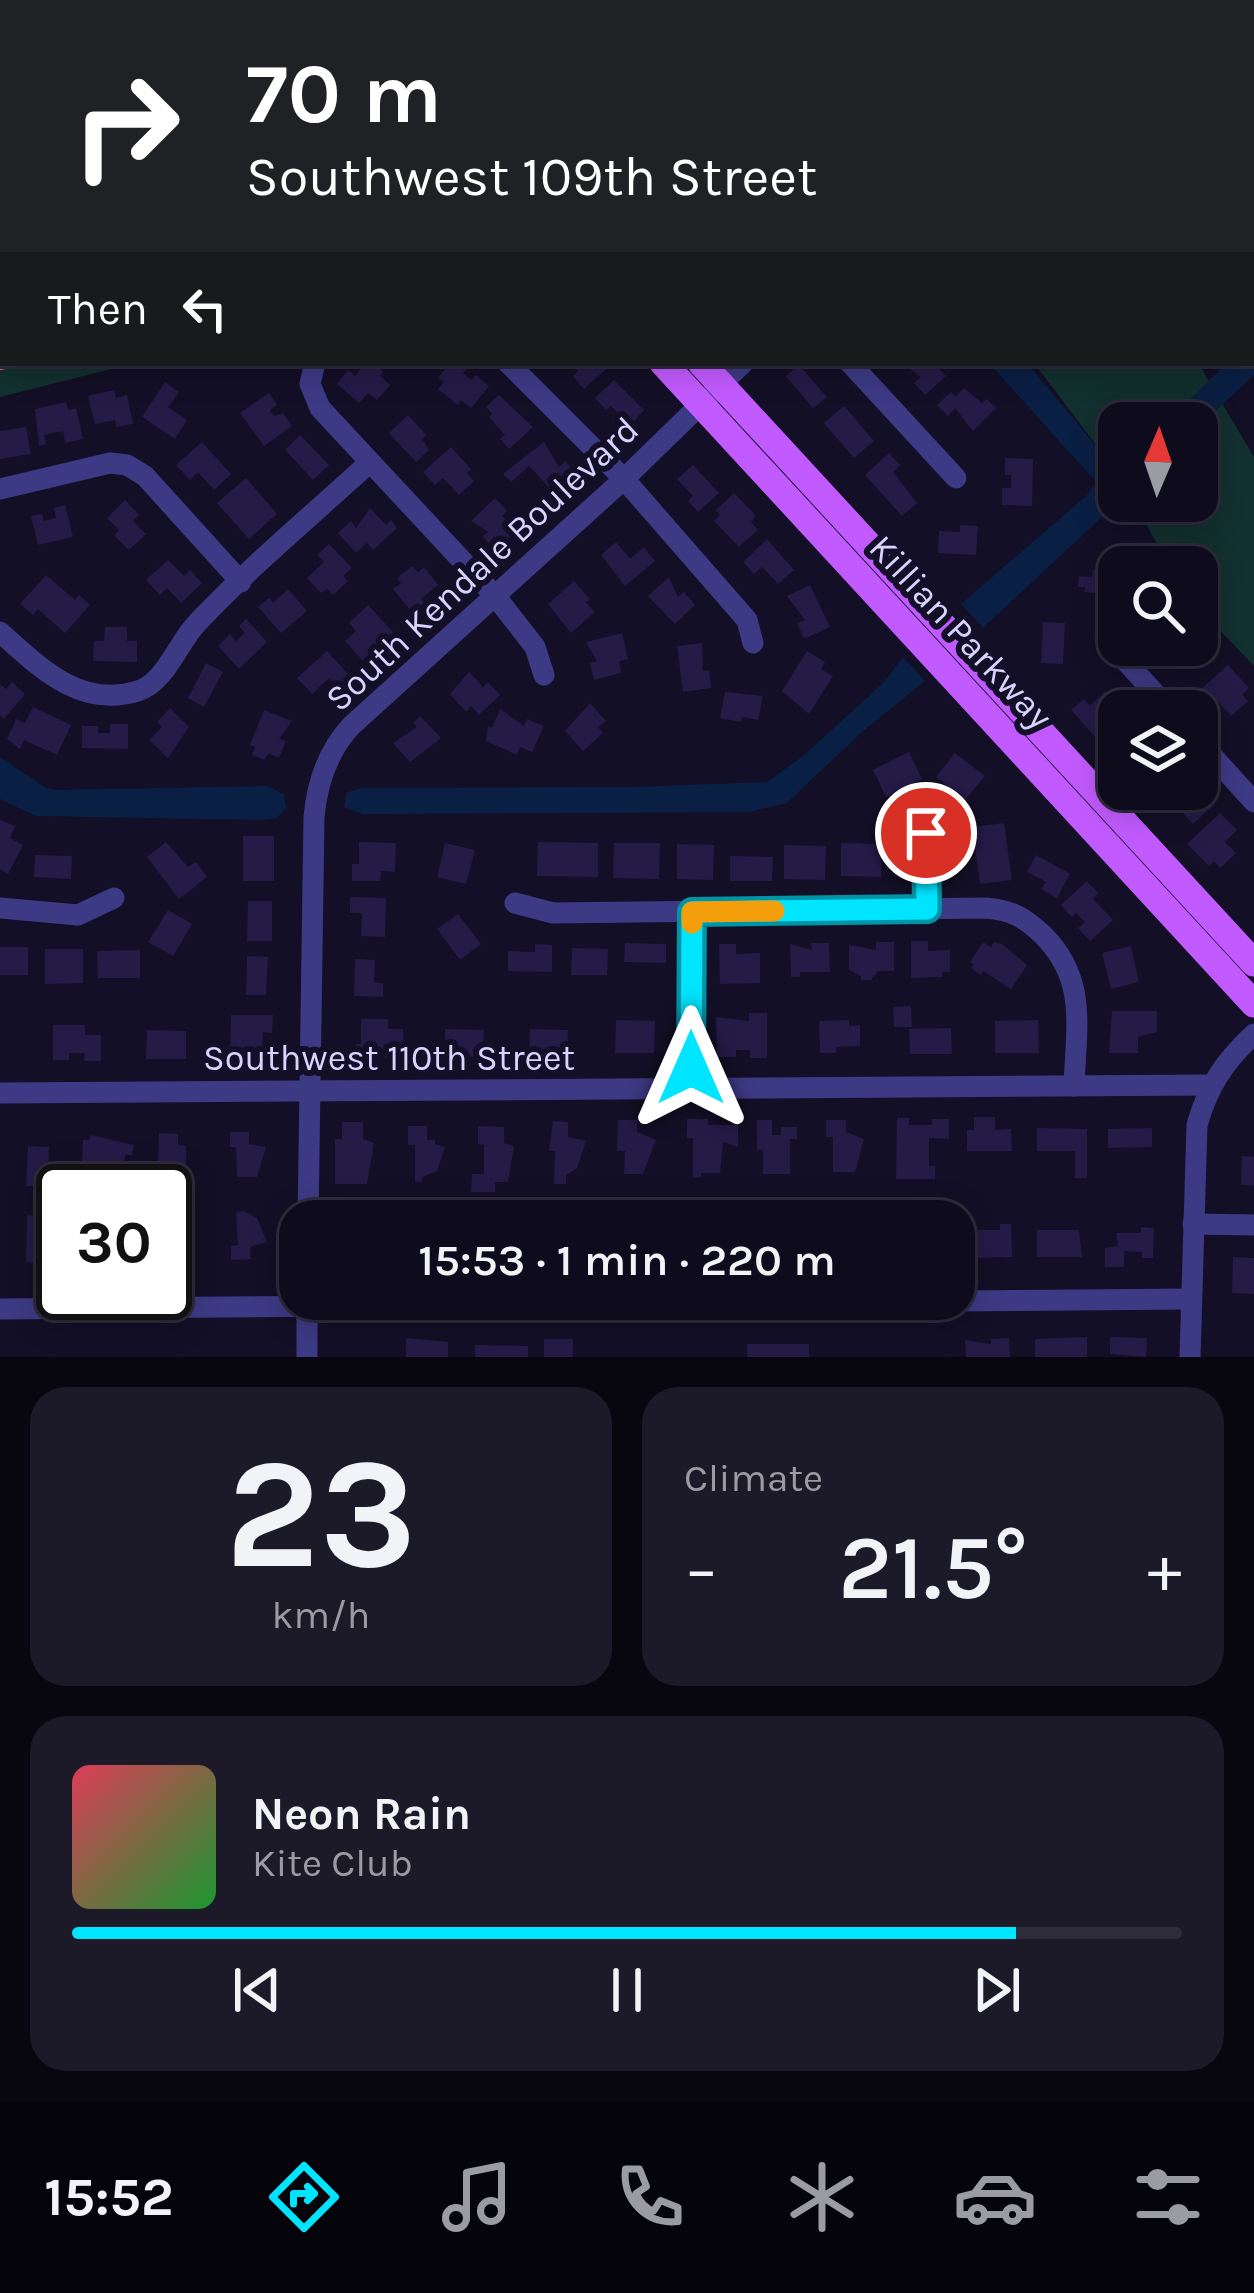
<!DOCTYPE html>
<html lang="en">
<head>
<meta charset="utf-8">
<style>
  body { margin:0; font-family:Karla,sans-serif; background:#1c1929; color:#f1f3f6; height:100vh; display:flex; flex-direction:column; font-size:45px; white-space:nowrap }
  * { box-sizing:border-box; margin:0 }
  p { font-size:39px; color:#9b9ba3 }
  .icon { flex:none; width:66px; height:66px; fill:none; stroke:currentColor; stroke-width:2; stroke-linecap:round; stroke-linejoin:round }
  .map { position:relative; height:1357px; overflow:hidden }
  .sheet { display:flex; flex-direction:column; gap:30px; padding:30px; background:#08060f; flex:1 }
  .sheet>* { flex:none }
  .guide { position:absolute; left:0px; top:0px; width:1254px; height:366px; box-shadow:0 6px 30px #0003,0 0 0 3px #2e2b3b; background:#202124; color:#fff; overflow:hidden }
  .needle { width:78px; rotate:2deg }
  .fabs { position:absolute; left:1098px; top:402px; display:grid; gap:24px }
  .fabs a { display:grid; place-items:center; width:120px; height:120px; border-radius:24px; background:#0e0b1c; box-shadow:0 6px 30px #0003,0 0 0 3px #2e2b3b; font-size:60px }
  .speed { position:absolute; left:36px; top:1164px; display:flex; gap:24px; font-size:60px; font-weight:700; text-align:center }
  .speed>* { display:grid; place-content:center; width:156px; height:156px; border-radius:50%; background:#0e0b1c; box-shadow:0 6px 30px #0003,0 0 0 3px #2e2b3b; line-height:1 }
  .speed .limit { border:6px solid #111; border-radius:18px; background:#fff; color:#111 }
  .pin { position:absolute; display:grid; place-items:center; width:102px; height:102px; color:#fff; margin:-51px; border:6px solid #fff; border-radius:50%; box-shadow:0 3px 12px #0007 }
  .me { position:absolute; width:132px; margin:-66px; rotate:0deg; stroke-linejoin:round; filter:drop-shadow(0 0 9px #0008) }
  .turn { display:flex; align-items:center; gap:42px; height:252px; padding:0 48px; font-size:54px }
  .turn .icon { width:156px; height:156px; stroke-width:2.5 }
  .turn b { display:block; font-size:84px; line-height:102px }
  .then { display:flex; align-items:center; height:114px; padding:0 48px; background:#0003; gap:24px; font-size:45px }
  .big { font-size:90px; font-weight:600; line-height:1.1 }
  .sheet .card { flex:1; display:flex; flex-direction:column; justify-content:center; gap:18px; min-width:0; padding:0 42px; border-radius:36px; background:#1c1929 }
  .sheet .dial { align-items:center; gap:0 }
  .dial b { font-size:156px; line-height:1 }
  .song { display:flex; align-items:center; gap:36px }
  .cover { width:144px; height:144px; border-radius:18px; background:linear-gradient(135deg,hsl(350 70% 55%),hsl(130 70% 35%)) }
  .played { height:12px; border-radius:6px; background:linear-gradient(90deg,#00e5ff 85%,#2e2b3b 85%) }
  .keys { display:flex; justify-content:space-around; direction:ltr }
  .heat { display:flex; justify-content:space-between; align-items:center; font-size:66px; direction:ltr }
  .sheet .tiles { flex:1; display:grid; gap:30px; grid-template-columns:1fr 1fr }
  .card:last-child { grid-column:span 2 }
  .trip { position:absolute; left:279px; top:1200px; width:696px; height:120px; border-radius:36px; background:#0e0b1c; box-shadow:0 6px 30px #0003,0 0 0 3px #2e2b3b; font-weight:600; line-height:120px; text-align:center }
  .dock { display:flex; height:192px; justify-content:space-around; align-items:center; background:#06040b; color:#9b9ba3 }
  .dock .icon { width:84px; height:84px }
  .dock .selected { color:#00e5ff }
  .dock b { font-size:54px; color:#f1f3f6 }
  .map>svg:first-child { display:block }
  .green { fill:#12302f }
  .water { fill:#0a1f44 }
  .building { fill:#241b47 }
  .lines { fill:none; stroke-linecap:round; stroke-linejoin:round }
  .minor { stroke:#3d3a85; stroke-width:21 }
  .major { stroke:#c25bff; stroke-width:27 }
  .highway { stroke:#ff4fa3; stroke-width:30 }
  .route-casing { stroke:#0095a6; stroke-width:30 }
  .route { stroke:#00e5ff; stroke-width:21 }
  .slow { stroke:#f59e0b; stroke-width:21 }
  .labels { text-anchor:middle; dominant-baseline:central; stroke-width:12; stroke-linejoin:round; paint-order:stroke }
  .street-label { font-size:36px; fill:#d9d4ff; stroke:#130f26 }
</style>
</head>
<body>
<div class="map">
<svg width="1254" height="1357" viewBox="0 0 1254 1357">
  <rect width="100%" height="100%" fill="#130f26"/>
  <g class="green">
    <path d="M0 363H135L0 397Z"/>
    <path d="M1034 363H1198L1254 457V666L1197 606V567H1170L1133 501H1197V423H1119V475Z"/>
  </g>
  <g class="water">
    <path d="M1254 339V375L1197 428V423H1166L1227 363H1251Z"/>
    <path d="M989 363H1027L1113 466 1119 463V501L983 628 961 604 1086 496 1096 482Z"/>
    <path d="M903 657 925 681 862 732 787 803 749 812 363 814 344 807 347 792 362 788 636 787 767 782 803 756 884 682Z"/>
    <path d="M0 757 46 788 56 790 268 786 284 794 286 808 277 818 261 820 36 816 0 799Z"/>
  </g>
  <g class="building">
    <path d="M365 363H373L383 372 380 376 390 385 377 400 368 393 359 403 337 384 348 370 355 376Z"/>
    <path d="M450 363H460L467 369 463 373 471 380 476 375 489 386 471 408 461 400 458 405 438 389 444 382 438 378Z"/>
    <path d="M571 363H600L606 369 584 389 573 376 578 371Z"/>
    <path d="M901 363H933L946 376 925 395 914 383 921 377Z"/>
    <path d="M799 365 827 397 813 408 786 376Z"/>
    <path d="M614 380 644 410 624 432 612 419 618 413 611 406 606 410 595 398Z"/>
    <path d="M165 382 179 392 168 407 187 420 175 439 142 417Z"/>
    <path d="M964 388 982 403 987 399 996 408 973 431 955 408 948 416 937 405 951 392 956 396Z"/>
    <path d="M114 390 116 398 127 395 133 424 116 427 115 420 95 424 88 396Z"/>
    <path d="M269 393 277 405 270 410 274 416 283 413 292 426 264 446 240 413Z"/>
    <path d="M499 395 533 427 509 449 500 439 505 435 489 417 492 414 486 407Z"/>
    <path d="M66 402 68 410 76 408 83 439 65 443 63 431 44 435 46 444 39 446 35 409Z"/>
    <path d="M844 406 874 441 854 458 824 423Z"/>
    <path d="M408 415 426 435 422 439 429 450 416 462 389 433Z"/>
    <path d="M26 427 31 454 0 459V431Z"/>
    <path d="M300 435 329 465 313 480 285 450Z"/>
    <path d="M202 442 231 474 214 490 198 472 190 480 176 465Z"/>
    <path d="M544 442 559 467 565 461 577 474 555 494 529 466 511 482 503 474Z"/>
    <path d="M451 447 471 469 467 473 474 481 459 495 443 478 435 485 423 472Z"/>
    <path d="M889 453 900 465 893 472 917 503 902 516 865 475Z"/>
    <path d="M1005 458 1033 459 1032 506 1002 505V488H1011V475H1005Z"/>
    <path d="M693 465 719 493 698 512 688 501 693 496 677 479Z"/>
    <path d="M246 478 277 514 249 539 217 503Z"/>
    <path d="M734 493 756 516 751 522 758 530 739 547 714 521 720 515 716 510Z"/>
    <path d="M495 498 507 511 502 516 516 530 495 550 483 537 488 532 471 521Z"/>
    <path d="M125 500 139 515 133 521 146 534 129 550 114 535 119 530 107 518Z"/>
    <path d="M65 505 73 537 38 545 31 516 42 514 44 521 56 518 54 508Z"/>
    <path d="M370 508 386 525 391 520 397 528 373 550 367 543 356 553 338 533 351 521 356 528Z"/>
    <path d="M960 525 978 526 976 555 938 553 939 531 960 532Z"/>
    <path d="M767 539 794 570 778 584 762 567 754 574 743 562Z"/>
    <path d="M616 542 630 559 644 547 655 561 625 586 601 555Z"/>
    <path d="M329 544 352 568 343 576 348 581 333 595 327 589 321 593 307 578 324 562 317 555Z"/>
    <path d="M168 560 184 576 190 570 202 583 181 603 167 588 160 595 146 580Z"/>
    <path d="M412 566 418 572 424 567 438 585 421 599 427 606 415 616 393 589 401 583 397 578Z"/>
    <path d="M1093 569 1119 570V590L1107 589V594L1084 592 1085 587H1078L1079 576 1092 577Z"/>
    <path d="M46 575 75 600 79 595 90 605 65 633 38 609 33 615 20 604Z"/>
    <path d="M669 577 678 597 684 592 695 605 675 624 648 596Z"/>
    <path d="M574 581 590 599 586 602 595 612 571 633 548 604Z"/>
    <path d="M810 585 830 627 804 639 797 623 805 620 787 596Z"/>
    <path d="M288 589 307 611 281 633 258 607 269 598 273 603Z"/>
    <path d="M368 605 395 634 364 662 345 641 356 631 349 623Z"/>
    <path d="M246 619 267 642 239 669 218 646 230 634 236 641 245 633 239 626Z"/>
    <path d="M1043 622 1065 623 1063 664 1041 663Z"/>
    <path d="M105 627H127V641H137V662L93 661 94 641H104Z"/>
    <path d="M1197 629 1212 644 1189 665 1170 645H1197Z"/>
    <path d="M622 633 628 659 619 661 621 673 594 680 590 663 597 661 586 642Z"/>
    <path d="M702 643 703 671 709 670 711 688 683 692 677 646Z"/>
    <path d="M327 651 349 675 337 687 329 678 312 694 297 678Z"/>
    <path d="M807 651 825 662 821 669 833 676 809 714 782 691Z"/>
    <path d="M206 663 223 672 204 707 188 698Z"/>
    <path d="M1228 665 1249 688 1242 694 1248 701 1231 716 1216 699 1208 705 1197 693Z"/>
    <path d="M469 672 483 687 488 682 500 695 479 715 471 706 466 712 450 694Z"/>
    <path d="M12 682 25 694 4 719 0 715V684L6 689Z"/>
    <path d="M725 692 763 696 758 720 742 717 741 722 720 718Z"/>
    <path d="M1105 692 1122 711H1119V740L1113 745 1105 737 1100 742 1071 710 1084 699 1090 706Z"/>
    <path d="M590 703 606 721 598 727 603 733 583 751 565 731Z"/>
    <path d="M33 707 71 725 57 755 24 740 20 749 7 739 16 719 25 723Z"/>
    <path d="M170 708 189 727 168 758 149 740 162 727 157 722Z"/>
    <path d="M500 709 524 726 527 719 544 726 532 752 520 747 517 755 486 741 488 726 492 728Z"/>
    <path d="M264 710 292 721 279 739 286 741 279 758 268 753 265 760 252 755 255 747 250 745Z"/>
    <path d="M420 716 441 738 410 762 393 743 417 727 413 723Z"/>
    <path d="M110 724H128V749L82 748V726H98V733H110Z"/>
    <path d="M909 752 922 779 886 797 873 770Z"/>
    <path d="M955 753 985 776 965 800 936 777Z"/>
    <path d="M1161 789H1194L1211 807 1193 824Z"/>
    <path d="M1220 813 1237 830 1225 842 1236 853 1220 868 1214 861 1209 866 1187 844Z"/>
    <path d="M0 820 15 826 10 838 23 845 8 874 0 869Z"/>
    <path d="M1004 823 1012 880 980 884 972 827Z"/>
    <rect x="243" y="836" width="31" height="45"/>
    <path d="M166 842 188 867 196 862 207 877 179 899 147 857Z"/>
    <path d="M359 842 396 843 395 872 381 871 380 881H352V864H359Z"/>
    <path d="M538 842 598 843V877L537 876Z"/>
    <path d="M445 843 475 850 466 884 437 877Z"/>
    <path d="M614 843H660L659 879 613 878Z"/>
    <path d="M841 843 882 844 881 877 841 876Z"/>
    <path d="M677 844 714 845 713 880 677 879Z"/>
    <path d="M784 845 826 846 825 880 784 879Z"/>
    <path d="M35 855 72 856 71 879 34 877Z"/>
    <path d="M1036 855 1070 874 1057 898 1041 889 1046 882 1027 872Z"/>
    <path d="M730 856 773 857 772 881H730Z"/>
    <path d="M1087 881 1098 893 1093 899 1113 920 1090 941 1078 928 1085 922 1076 913 1072 917 1061 905Z"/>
    <path d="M350 897 386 898 385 937 361 936 362 913H350Z"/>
    <path d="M248 901H272V941H247Z"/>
    <path d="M168 910 192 924 173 956 148 942Z"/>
    <path d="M458 914 481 944 460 960 437 929Z"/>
    <path d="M911 941H928V951L950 950V972H942V977L911 978Z"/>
    <path d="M876 942H894V971H878L871 980H861V976L849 970V945L876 950Z"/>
    <path d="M983 942 991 947 994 942 1002 944 1027 965 1011 989 983 971 981 975 971 968 974 964 970 962Z"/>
    <path d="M625 943 666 944V963L624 962Z"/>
    <path d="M811 943H829L830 972H800V977H791L790 944 812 950Z"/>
    <path d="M535 944 552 945V972L508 971V951L535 952Z"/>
    <path d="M719 944H736V954L760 953V983L720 984Z"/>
    <path d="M1131 946 1139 982 1111 989 1102 953Z"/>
    <rect x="0" y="947" width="28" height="28"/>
    <path d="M572 948 608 949 607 975H571Z"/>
    <path d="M45 949H83V983L45 984Z"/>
    <path d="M140 950V978H98L97 951Z"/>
    <path d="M247 956 268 957 266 995H246Z"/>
    <path d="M355 959 375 960 374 983H383V997L354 996Z"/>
    <path d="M911 1006 912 1027H894L893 1007Z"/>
    <path d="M1112 1011H1157V1032L1138 1037V1053H1109Z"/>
    <path d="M749 1013H767V1058H750V1050H736V1057H717L716 1017 749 1021Z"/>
    <path d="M231 1015H273L272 1033 263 1032 262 1055 230 1054Z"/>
    <path d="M361 1019H388V1029H403L404 1058H385V1049L372 1050V1055L356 1056V1044H361Z"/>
    <path d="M616 1020 655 1021 654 1053H615Z"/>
    <path d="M849 1020V1026L860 1025V1046L836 1047V1053H820L819 1021Z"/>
    <path d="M1038 1020 1039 1053H995V1021Z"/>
    <path d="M53 1025H85V1035H101V1061H84L85 1053H69V1060H53Z"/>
    <path d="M951 1028 952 1054H910L909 1029Z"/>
    <path d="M445 1029 484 1030 483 1057 445 1056Z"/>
    <path d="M530 1029 568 1030 567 1055H529Z"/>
    <path d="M147 1030 186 1031V1059H146Z"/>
    <path d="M974 1117H995V1130L1011 1129 1012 1151H967V1130H974Z"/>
    <path d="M897 1118H909V1125H932V1119H949V1139L929 1138V1166H935V1179H896Z"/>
    <path d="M687 1119H708V1125H738V1147L723 1142 720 1173H701V1177L693 1178V1138H687Z"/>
    <path d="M618 1120H637V1132L656 1140 643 1174H624L625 1151H617Z"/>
    <path d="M757 1120H772V1135H781V1127H797V1139H790V1174H763V1150H757Z"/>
    <path d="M826 1120H846V1132L864 1139 855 1172H833V1137H826Z"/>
    <path d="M553 1121 568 1122V1137L586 1141 577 1168 566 1175V1184H554L555 1151H549Z"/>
    <path d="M342 1122H363V1139L374 1143 367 1184H335V1139H342Z"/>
    <path d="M408 1126H427V1140H435V1144L445 1147 437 1171 422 1177V1182H415V1145H408Z"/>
    <path d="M478 1126 504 1127V1143L514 1146 508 1182H495V1192H471L472 1174H484V1145L478 1144Z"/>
    <path d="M1037 1128 1087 1129V1178H1075V1151H1037Z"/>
    <path d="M1152 1128V1147L1108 1148V1129Z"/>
    <path d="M230 1132H249V1144L266 1147 257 1177H237L236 1147H230Z"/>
    <path d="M159 1133 178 1134V1145L186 1146V1174L178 1173 175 1186H163L167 1161H158Z"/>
    <path d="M90 1135 134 1145 132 1156 126 1154 119 1180 109 1179V1186L96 1185 97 1164 82 1163 83 1140H89Z"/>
    <path d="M28 1146 49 1147 48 1186H26Z"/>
    <path d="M1242 1156 1254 1157V1186L1241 1185Z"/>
    <path d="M243 1211 257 1218 267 1242 250 1247 251 1259 231 1260V1246L238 1245 236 1212Z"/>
    <rect x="479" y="1212" width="46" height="9"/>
    <rect x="685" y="1212" width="50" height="9"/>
    <path d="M27 1215 38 1216V1222L48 1223 54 1246 63 1244V1268L57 1269 52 1249 38 1250V1263L26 1262Z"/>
    <path d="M165 1220H176L187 1226 194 1250 179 1254V1266L165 1265Z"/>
    <path d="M1000 1224H1011L1012 1257 967 1258 966 1230H1000Z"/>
    <path d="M1141 1227 1154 1228 1153 1258H1142V1252L1124 1251V1267H1105V1248L1118 1246 1116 1233H1141Z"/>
    <path d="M1037 1230H1079L1082 1257H1037Z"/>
    <path d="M1233 1257 1254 1258V1294L1232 1293Z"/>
    <path d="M1087 1337V1357H1035V1339Z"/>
    <path d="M1110 1337 1147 1338 1146 1357 1110 1354Z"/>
    <path d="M406 1338 448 1342V1357H406Z"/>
    <path d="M1009 1338 1010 1357H966L965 1340 991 1344V1339Z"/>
    <rect x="544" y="1339" width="29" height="18"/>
    <rect x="747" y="1344" width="62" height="13"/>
    <path d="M475 1345 528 1346V1357H475Z"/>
  </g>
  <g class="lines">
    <g class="minor">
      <path d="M505 0 508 3"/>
      <path d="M713 3 716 0"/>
      <path d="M1137 3 1140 0"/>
      <path d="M1251 220 1254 219"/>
      <path d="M315 363 310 384 320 408 496 597 535 647 544 675"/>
      <path d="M508 363 624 479 747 620 753 643"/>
      <path d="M850 363 956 478"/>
      <path d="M0 489 110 463 127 465 145 476 241 582"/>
      <path d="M0 632C39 667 80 709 138 691 166 682 178 642 198 622 251 566 312 515 369 463"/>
      <path d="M1111 645 1171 711"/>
      <path d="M1197 739 1254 802"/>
      <path d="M926 833 927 909"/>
      <path d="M515 903 553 913 986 908C1012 910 1025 918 1043 935 1088 980 1076 1028 1074 1086"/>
      <path d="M0 908 78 915 114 898"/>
      <path d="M690 1089 692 912"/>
      <path d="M0 1093 1210 1085"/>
      <path d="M308 1221 314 817C317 784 328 751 351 726L624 479 743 363"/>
      <path d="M1193 1224 1254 1225"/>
      <path d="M0 1309 1191 1299"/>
      <path d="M307 1357V1299"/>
      <path d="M1190 1357 1197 1125C1208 1086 1224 1062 1254 1034"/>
    </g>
    <g class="major">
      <path d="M190 0 197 3"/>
      <path d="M275 0 280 3"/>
      <path d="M663 363 1254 1004"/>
      <path d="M701 363 1254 963"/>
    </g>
    <g class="highway">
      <path d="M149 0 153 3"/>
      <path d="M323 0 328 3"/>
      <path d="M0 284 3 286"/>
      <path d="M0 355 3 354"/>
    </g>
  </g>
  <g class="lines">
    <defs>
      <path id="route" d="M691 1068 692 912 927 909 926 833"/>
    </defs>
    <use href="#route" class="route-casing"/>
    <use href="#route" class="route"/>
    <path class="slow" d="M692 923V912L774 911"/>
  </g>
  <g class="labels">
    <g class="street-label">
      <text transform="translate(482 564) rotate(-43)">South Kendale Boulevard</text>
      <text transform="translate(961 632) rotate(47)">Killian Parkway</text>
      <text x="389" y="1058">Southwest 110th Street</text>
    </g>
  </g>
</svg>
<div class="fabs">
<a><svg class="needle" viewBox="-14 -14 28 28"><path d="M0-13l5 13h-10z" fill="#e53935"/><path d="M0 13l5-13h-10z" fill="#9b9ba3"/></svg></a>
<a><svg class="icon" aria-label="search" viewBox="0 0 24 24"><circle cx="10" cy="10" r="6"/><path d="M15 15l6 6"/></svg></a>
<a><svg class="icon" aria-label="layers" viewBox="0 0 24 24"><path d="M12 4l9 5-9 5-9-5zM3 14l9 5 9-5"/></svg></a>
</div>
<div class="speed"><div class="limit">30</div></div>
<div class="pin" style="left:926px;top:833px;background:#d93025"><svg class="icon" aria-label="arrive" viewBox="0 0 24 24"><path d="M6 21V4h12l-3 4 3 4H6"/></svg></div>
<svg class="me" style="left:691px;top:1068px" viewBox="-20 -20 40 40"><path d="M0-17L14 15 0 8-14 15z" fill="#00e5ff" stroke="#fff" stroke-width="4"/></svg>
<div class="trip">15:53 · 1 min · 220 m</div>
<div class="guide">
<div class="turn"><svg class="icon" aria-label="right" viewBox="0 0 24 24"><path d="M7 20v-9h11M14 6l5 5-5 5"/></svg><div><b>70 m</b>Southwest 109th Street</div></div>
<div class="then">Then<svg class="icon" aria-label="left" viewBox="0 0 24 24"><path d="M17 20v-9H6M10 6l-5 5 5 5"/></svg></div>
</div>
</div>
<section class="sheet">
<div class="tiles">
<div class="card dial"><b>23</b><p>km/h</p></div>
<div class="card"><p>Climate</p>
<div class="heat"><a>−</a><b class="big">21.5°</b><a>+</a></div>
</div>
<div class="card">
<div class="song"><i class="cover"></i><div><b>Neon Rain</b><p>Kite Club</p></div></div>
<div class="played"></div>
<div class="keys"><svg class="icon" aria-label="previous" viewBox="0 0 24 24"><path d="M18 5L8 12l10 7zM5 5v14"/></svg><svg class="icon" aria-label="pause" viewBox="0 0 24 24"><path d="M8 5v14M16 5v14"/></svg><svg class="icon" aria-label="next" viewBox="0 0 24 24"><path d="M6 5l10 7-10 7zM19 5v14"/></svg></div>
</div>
</div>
</section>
<nav class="dock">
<b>15:52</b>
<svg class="icon selected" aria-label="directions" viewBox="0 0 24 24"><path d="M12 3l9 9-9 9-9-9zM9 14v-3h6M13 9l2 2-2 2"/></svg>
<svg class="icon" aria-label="music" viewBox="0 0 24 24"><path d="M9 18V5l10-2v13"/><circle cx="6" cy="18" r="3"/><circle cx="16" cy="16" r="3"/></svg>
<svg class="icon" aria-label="phone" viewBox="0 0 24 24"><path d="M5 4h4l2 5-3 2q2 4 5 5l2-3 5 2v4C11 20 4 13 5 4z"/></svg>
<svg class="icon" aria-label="climate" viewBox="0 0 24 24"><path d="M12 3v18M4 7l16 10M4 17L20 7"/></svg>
<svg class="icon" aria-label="car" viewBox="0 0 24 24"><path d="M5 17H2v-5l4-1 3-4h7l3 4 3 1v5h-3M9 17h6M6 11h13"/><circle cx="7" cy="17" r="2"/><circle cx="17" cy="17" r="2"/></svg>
<svg class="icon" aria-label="filters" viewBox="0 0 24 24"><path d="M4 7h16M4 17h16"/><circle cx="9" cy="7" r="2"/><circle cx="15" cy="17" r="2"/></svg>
</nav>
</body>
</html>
